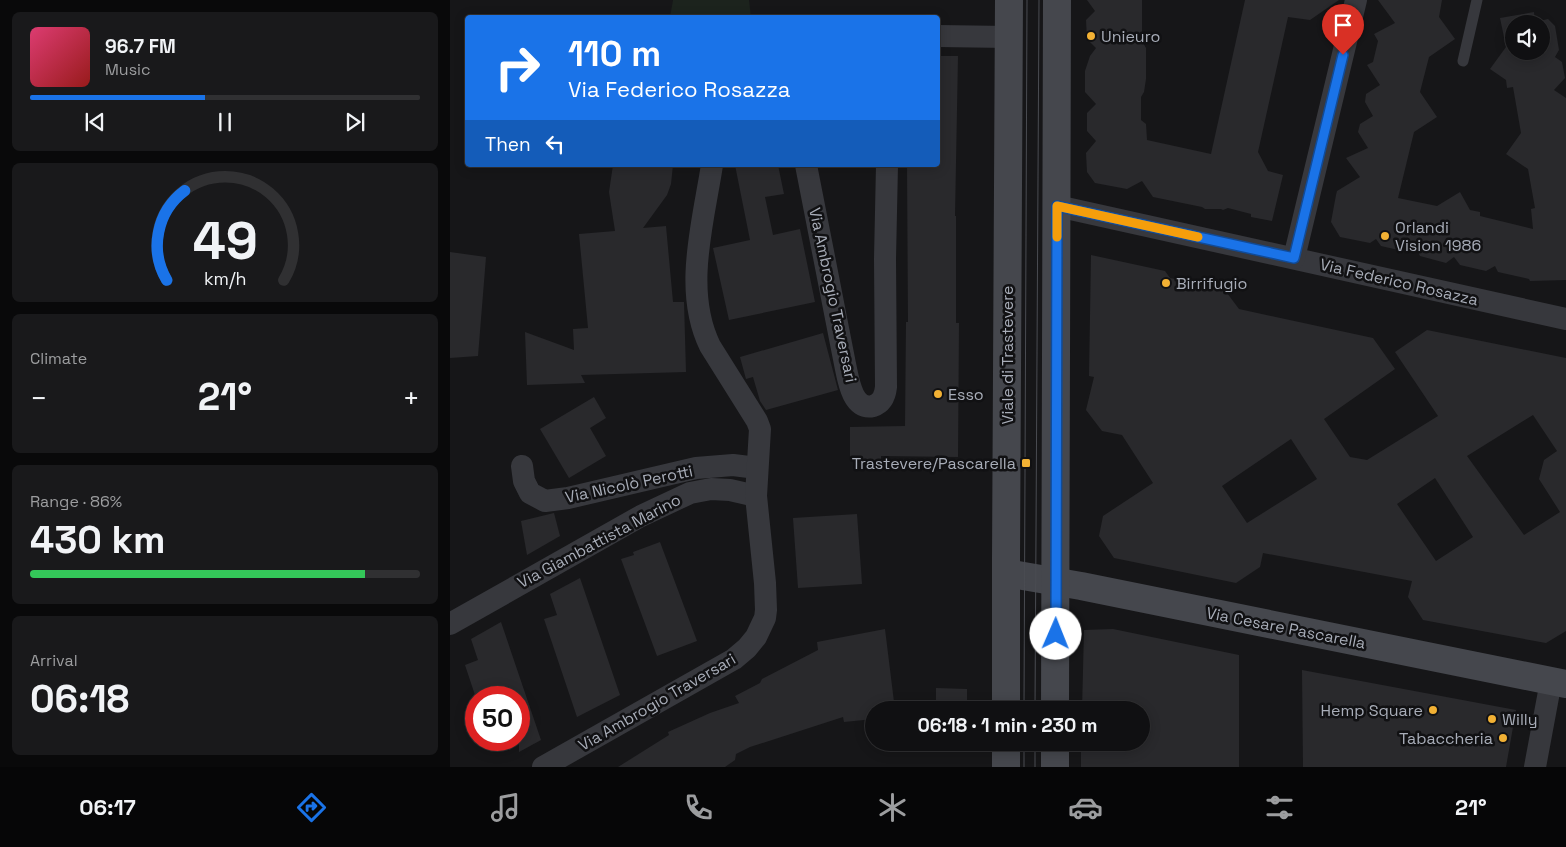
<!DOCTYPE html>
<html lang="en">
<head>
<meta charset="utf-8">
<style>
  body { margin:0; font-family:"Space Grotesk",sans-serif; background:#19191b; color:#f1f3f6; height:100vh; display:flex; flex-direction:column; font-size:19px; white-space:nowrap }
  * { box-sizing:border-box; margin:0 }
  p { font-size:16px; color:#9c9d9f }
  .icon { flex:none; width:28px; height:28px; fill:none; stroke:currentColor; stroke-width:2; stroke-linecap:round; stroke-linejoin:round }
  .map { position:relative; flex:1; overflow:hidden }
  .sheet { display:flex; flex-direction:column; gap:12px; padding:12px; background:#09090a; width:450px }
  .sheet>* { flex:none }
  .banner { position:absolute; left:15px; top:15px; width:475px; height:152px; border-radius:5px; box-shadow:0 2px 12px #0003,0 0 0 1px #303032; background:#1a73e8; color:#fff; overflow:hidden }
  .tools { position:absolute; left:1055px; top:15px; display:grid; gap:10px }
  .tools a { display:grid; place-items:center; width:45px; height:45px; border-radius:50%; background:#101012; box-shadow:0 2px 12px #0003,0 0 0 1px #303032; font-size:25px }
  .speed { position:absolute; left:15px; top:686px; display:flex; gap:10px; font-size:25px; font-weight:700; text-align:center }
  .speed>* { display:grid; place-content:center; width:65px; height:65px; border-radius:50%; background:#101012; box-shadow:0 2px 12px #0003,0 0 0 1px #303032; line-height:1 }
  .speed .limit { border:8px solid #d22; background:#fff; color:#111 }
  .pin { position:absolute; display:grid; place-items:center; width:42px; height:42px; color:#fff; margin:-51px -21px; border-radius:50% 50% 50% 0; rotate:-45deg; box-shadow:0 0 5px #0007 }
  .pin .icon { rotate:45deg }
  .me { position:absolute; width:55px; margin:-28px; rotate:1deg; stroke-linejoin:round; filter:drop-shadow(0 0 4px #0008) }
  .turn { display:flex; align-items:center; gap:18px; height:105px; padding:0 20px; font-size:22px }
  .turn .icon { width:65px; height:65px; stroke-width:2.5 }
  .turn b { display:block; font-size:35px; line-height:42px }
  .then { display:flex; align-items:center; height:48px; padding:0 20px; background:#0003; gap:10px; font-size:19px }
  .big { font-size:38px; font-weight:700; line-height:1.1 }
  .sheet .card { flex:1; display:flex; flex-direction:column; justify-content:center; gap:8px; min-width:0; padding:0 18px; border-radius:8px; background:#19191b }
  .sheet .dial { align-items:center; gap:0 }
  .dial svg { height:130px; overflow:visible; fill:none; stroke:#303032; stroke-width:7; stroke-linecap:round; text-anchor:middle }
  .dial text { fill:#f1f3f6; stroke:none }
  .song { display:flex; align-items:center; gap:15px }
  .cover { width:60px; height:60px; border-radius:8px; background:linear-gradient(135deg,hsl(340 70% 55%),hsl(0 70% 35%)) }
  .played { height:5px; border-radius:2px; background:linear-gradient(90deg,#1a73e8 45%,#303032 45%) }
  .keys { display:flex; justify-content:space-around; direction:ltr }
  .heat { display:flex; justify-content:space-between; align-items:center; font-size:28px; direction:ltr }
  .charge { height:8px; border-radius:4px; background:linear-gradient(90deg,#34c759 86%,#303032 0) }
  .trip { position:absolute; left:415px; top:701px; width:285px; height:50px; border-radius:25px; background:#101012; box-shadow:0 2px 12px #0003,0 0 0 1px #303032; font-weight:700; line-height:50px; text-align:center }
  .tabs { display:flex; height:80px; justify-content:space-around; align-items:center; background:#060607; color:#9c9d9f }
  .tabs .icon { width:35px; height:35px }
  .tabs .active { color:#1a73e8 }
  .tabs b { font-size:22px; color:#f1f3f6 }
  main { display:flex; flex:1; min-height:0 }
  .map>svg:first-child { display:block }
  .green { fill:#1c231d }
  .building { fill:#29292c; fill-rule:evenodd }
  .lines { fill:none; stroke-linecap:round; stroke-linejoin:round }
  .lane { stroke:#37383d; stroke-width:11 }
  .street { stroke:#37383d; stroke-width:22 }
  .secondary { stroke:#45474d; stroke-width:28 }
  .tram { stroke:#4a4c52; stroke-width:1 }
  .route-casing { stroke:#114b97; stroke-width:12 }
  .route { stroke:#1a73e8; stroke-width:9 }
  .slow { stroke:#f59e0b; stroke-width:9 }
  .poi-dot { fill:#f2b134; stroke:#111113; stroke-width:2 }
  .labels { text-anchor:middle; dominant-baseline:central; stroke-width:5; stroke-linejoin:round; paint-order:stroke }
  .poi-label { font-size:16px; fill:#a8adb8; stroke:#111113; text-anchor:start }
  .street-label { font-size:16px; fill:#a8adb8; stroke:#111113 }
</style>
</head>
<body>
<main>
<section class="sheet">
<div class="card">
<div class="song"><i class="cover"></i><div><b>96.7 FM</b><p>Music</p></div></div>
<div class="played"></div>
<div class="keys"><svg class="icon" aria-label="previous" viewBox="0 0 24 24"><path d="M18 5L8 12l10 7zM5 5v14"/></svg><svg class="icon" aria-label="pause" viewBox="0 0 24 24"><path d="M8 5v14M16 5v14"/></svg><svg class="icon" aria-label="next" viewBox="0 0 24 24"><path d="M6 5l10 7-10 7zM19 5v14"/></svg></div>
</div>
<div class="card dial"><svg viewBox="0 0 100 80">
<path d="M14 69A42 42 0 1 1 86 69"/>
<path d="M14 69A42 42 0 0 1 25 14" stroke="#1a73e8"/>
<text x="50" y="56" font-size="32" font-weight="700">49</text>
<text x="50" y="72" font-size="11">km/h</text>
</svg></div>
<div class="card"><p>Climate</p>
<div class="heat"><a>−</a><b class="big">21°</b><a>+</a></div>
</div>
<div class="card"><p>Range · 86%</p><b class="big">430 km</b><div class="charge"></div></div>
<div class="card"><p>Arrival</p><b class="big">06:18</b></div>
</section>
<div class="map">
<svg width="1116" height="767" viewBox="0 0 1116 767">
  <rect width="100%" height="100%" fill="#161618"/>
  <path class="green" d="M223 0H299L301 17H220Z"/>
  <g class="building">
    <path d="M637 0H692V41L696 48V79L694 92 691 97V120L696 124 697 140 761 154 795 0H889L860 20 838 17 808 152 818 171 833 175 822 221 801 217V214L778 208 773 210 771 209H755L752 207 703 197 692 181 677 189 645 183 637 172 636 153 646 141 637 131V113L646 104 635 92V71L640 56 646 48 637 39 636 20 645 11Z"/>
    <path d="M928 0H992L989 17 1005 39 979 57 970 92 987 117 964 132 948 198 987 206 1010 192 1020 210 1030 212V216L1083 229 1081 209 1085 208 1078 169 1056 154 1071 133 1063 87 1057 88 1056 80 1040 69 1056 47 1050 18 1084 12 1085 22 1098 19 1105 26 1109 50 1105 57 1112 62 1115 78 1104 90 1116 98V280L1080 281 1079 279 1048 272 1045 266 1036 271 1010 265 1004 257 996 263 970 256 966 248 957 252 931 246 926 239 920 243 890 237 881 222 886 195 887 191 910 177 896 158 918 148 908 132 910 124 923 116 915 102 916 94 930 85 917 65 923 62 928 41 924 34 945 23ZM1064 24H1091V51H1064Z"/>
    <path d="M488 56H508L505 216H506V323H509L508 457 431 456V461H400V427L455 426 456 322H458L457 165H488Z"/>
    <path d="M163 165H223L221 184 217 195 193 228 216 226 223 302H234L236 372 131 375 135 383 77 385 75 332 124 350 123 329 138 328 129 234 165 231 159 192Z"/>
    <path d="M285 165H328L334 194 315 197 323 235 350 229 365 302 279 320 263 248 300 240Z"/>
    <path d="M0 252 36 257 28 356 0 358Z"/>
    <path d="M641 255 715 271 720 278 774 289 789 309 923 338 945 369 874 419 900 457 917 460 988 416 945 352 977 330 1116 358V631L1096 643 973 620 958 597 962 581 813 553 810 567 786 583 664 558 649 536 653 516 703 483 672 435 652 431 636 410 644 377 639 376ZM1083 415 1107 451 1094 460 1089 479 1110 512 1074 535 1017 456ZM841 439 867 479 797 523 772 486ZM985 478 1023 537 986 561 947 504Z"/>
    <path d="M373 333 388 390 316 410 310 401 303 377 296 379 290 357Z"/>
    <path d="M144 397 156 418 140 428 156 456 119 478 90 429Z"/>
    <path d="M104 513 110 536 77 555 71 521Z"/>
    <path d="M407 514 412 584 348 588 343 518Z"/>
    <path d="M210 542 247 641 207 656 171 559 184 555 183 552Z"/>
    <path d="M130 578 170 695 127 717 94 619 107 615 100 594Z"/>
    <path d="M51 622 91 740 69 752V698H26L15 665 28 660 21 639Z"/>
    <path d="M435 629 445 710H424V719L394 722 393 717 300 747 286 754 285 760 275 767H168L219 735 218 732 260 713 289 703 285 696 310 683 312 679 368 650 367 642Z"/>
    <path d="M663 629 789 655V767H631V742H691V710H632L634 630Z"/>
    <path d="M852 670 1066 710 1056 767H853Z"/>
    <path d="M486 688 517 689V710H455V705L486 706Z"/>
    <path d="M454 742H516V748L454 747Z"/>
  </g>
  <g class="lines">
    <path class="lane" d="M1013 61 1027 0"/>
    <g class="street">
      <path d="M488 36 558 37"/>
      <path d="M356 165 395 364C398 378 402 411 423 406 432 403 435 396 436 387L435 259 437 165"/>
      <path d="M607 206 1116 319"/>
      <path d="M844 258 906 0"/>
      <path d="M72 466 74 481 80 493 95 501 118 498 246 468 283 465 307 468"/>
      <path d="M0 624 191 516 240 493 261 489 280 490 306 496"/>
      <path d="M93 767 284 659 297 648 306 637 315 618 316 610 315 583 306 496 310 429 307 421 260 346C233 291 253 223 262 165"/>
      <path d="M1085 767 1101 681"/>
    </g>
    <g class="secondary">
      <path d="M556 573 631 586 1116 684"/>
      <path d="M556 710V558L559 0"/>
      <path d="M605 710 607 0"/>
      <path d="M556 767V742"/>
      <path d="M605 767V742"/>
    </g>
    <g class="tram">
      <path d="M574 710 577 0"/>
      <path d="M585 710 589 0"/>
      <path d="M574 767V742"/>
      <path d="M585 767V742"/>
    </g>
  </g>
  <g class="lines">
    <defs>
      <path id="route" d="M606 634 607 206 844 258 893 55"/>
    </defs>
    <use href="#route" class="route-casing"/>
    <use href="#route" class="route"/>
    <path class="slow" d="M607 237V206L748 237"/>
  </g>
  <g class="poi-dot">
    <circle cx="641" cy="36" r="5"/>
    <circle cx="935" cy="236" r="5"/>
    <circle cx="716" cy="283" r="5"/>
    <circle cx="488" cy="394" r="5"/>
    <rect x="571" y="458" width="10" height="10" rx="2.5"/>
    <circle cx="983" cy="710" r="5"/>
    <circle cx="1042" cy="719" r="5"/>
    <circle cx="1053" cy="738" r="5"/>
  </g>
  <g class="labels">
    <g class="poi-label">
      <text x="651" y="36">Unieuro</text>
      <text x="945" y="227">Orlandi<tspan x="945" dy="18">Vision 1986</tspan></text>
      <text x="726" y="283">Birrifugio</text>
      <text x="498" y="394">Esso</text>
      <text x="566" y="463" text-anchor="end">Trastevere/Pascarella</text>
      <text x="973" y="710" text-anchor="end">Hemp Square</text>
      <text x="1052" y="719">Willy</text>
      <text x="1043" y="738" text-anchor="end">Tabaccheria</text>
    </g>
    <g class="street-label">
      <text transform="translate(949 282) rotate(13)">Via Federico Rosazza</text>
      <text transform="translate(383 295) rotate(78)">Via Ambrogio Traversari</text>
      <text transform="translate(557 355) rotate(-90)">Viale di Trastevere</text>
      <text transform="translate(179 484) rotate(-12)">Via Nicolò Perotti</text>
      <text transform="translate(149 541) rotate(-28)">Via Giambattista Marino</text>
      <text transform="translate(836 628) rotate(11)">Via Cesare Pascarella</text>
      <text transform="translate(207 702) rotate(-30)">Via Ambrogio Traversari</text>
    </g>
  </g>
</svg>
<div class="tools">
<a><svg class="icon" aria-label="sound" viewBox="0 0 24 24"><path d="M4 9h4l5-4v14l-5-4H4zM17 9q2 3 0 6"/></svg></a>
</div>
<div class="speed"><div class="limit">50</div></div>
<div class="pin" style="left:893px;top:55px;background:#d93025"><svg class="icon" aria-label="arrive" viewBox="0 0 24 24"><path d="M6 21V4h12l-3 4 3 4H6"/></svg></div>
<svg class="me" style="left:606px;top:634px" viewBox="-20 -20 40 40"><circle r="19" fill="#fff"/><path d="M0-13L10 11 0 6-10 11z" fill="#1a73e8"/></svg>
<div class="trip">06:18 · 1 min · 230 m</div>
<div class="banner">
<div class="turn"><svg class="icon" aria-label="right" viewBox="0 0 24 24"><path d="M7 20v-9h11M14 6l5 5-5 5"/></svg><div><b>110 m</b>Via Federico Rosazza</div></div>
<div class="then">Then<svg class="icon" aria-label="left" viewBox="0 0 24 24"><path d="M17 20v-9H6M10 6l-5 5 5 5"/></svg></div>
</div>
</div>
</main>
<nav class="tabs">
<b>06:17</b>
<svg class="icon active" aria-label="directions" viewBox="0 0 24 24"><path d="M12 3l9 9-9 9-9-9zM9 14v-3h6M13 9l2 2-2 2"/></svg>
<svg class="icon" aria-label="music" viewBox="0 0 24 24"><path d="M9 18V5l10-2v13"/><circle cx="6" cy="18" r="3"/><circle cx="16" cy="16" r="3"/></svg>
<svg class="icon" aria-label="phone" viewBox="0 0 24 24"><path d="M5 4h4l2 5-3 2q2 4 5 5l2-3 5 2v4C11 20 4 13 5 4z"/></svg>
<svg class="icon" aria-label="climate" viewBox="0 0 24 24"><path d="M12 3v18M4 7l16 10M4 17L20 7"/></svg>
<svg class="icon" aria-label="car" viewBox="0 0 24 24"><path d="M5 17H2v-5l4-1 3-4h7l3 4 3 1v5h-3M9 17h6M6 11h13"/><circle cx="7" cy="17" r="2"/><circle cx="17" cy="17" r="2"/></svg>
<svg class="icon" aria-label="filters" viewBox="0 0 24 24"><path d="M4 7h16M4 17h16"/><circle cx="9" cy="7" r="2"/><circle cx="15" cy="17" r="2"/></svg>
<b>21°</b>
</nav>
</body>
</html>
